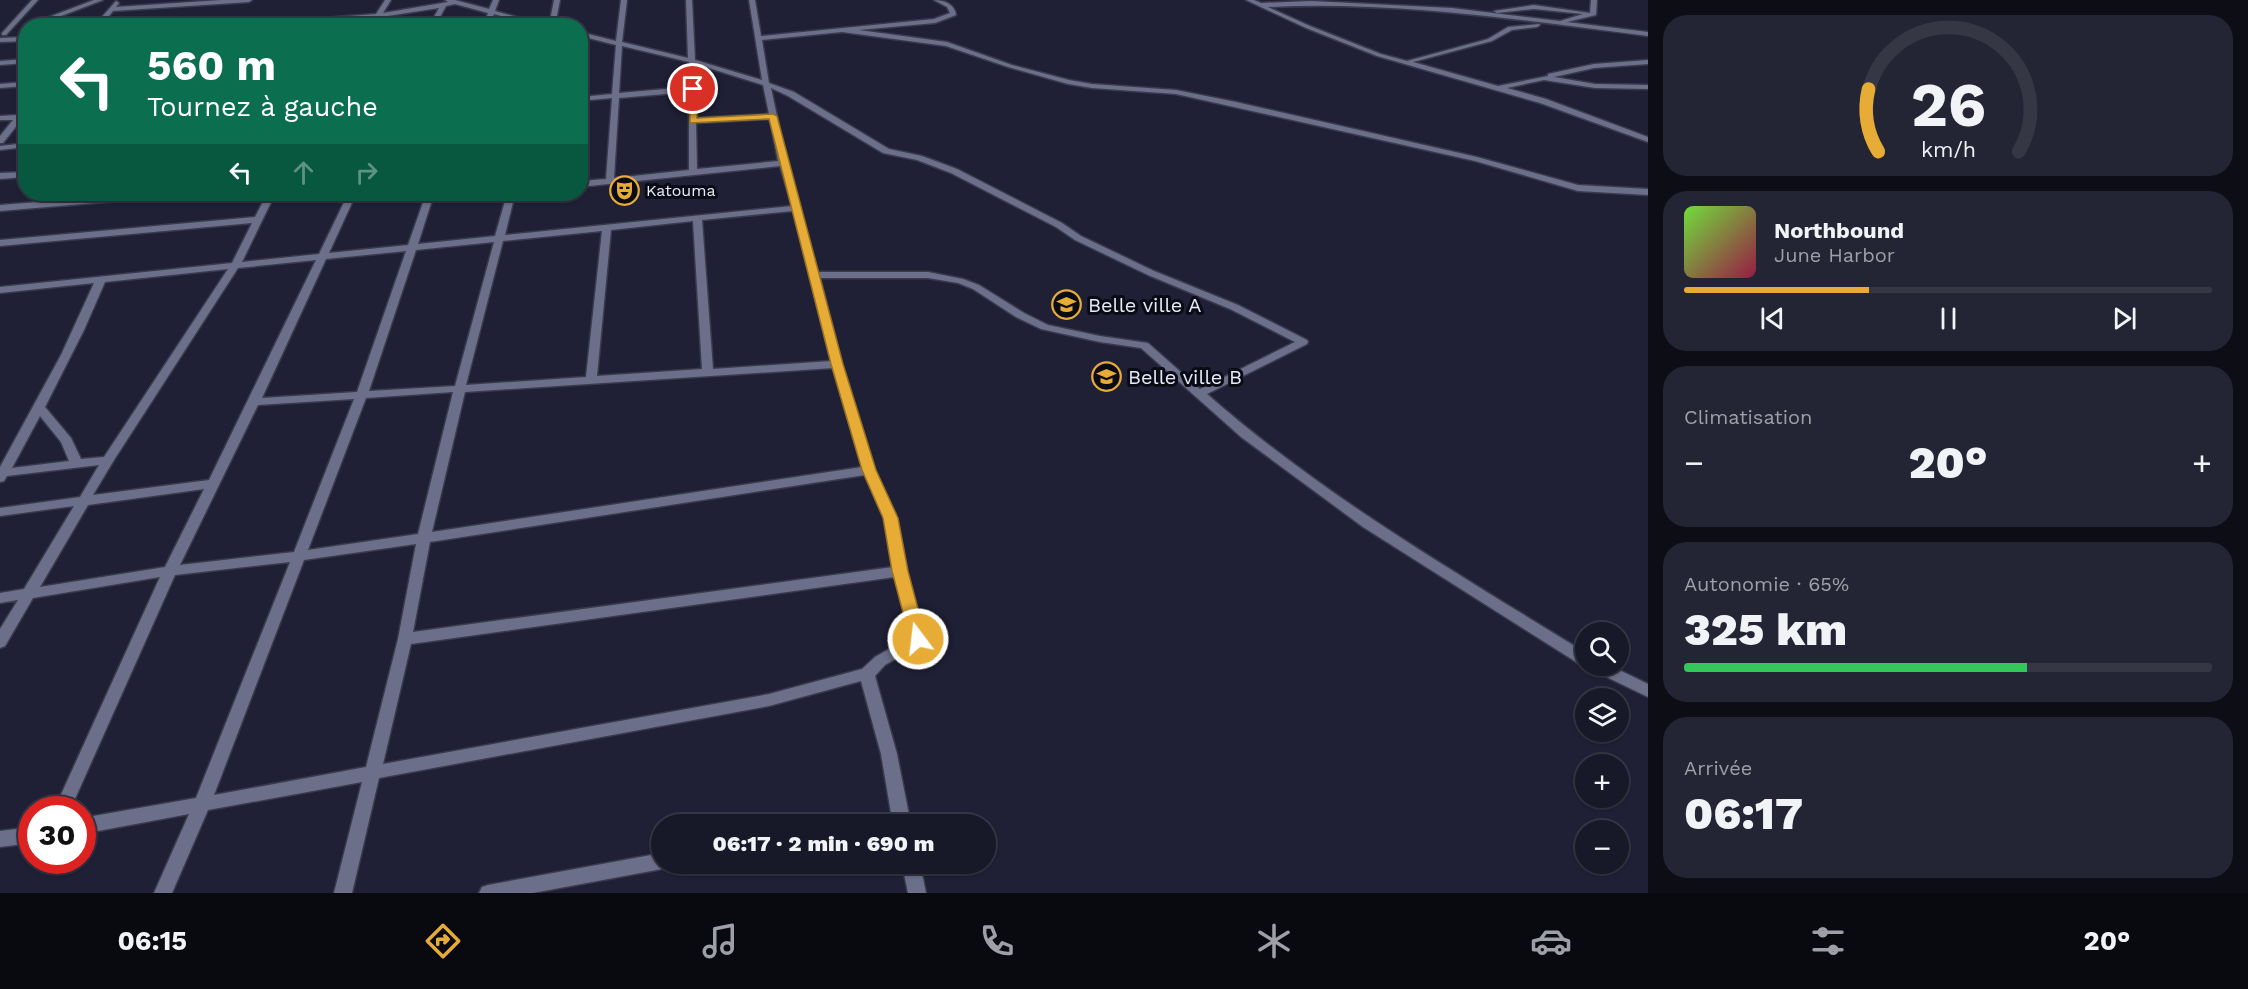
<!DOCTYPE html>
<html lang="fr">
<head>
<meta charset="utf-8">
<style>
  body { margin:0; font-family:"Work Sans",sans-serif; background:#242534; color:#f1f3f6; height:100vh; display:flex; flex-direction:column; font-size:22px; white-space:nowrap }
  * { box-sizing:border-box; margin:0 }
  p { font-size:20px; color:#9ea0a8 }
  .icon { flex:none; width:33px; height:33px; fill:none; stroke:currentColor; stroke-width:2; stroke-linecap:round; stroke-linejoin:round }
  .map { position:relative; flex:1; overflow:hidden }
  .panel { display:flex; flex-direction:column; gap:15px; padding:15px; background:#0d0d16; width:600px }
  .panel>* { flex:none }
  .banner { position:absolute; left:18px; top:18px; width:570px; height:183px; border-radius:24px; box-shadow:0 2px 4px #0004,0 0 0 2px #363745; background:#0b6e4f; color:#fff; overflow:hidden }
  .fabs { position:absolute; left:1575px; top:622px; display:grid; gap:12px }
  .fabs a { display:grid; place-items:center; width:54px; height:54px; border-radius:50%; background:#171828; box-shadow:0 2px 4px #0004,0 0 0 2px #363745; font-size:30px }
  .speed { position:absolute; left:18px; top:796px; display:flex; gap:12px; font-size:30px; font-weight:700; text-align:center }
  .speed>* { display:grid; place-content:center; width:78px; height:78px; border-radius:50%; background:#171828; box-shadow:0 2px 4px #0004,0 0 0 2px #363745; line-height:1 }
  .speed .limit { border:9px solid #d22; background:#fff; color:#111 }
  .pin { position:absolute; display:grid; place-items:center; width:51px; height:51px; color:#fff; margin:-26px; border:3px solid #fff; border-radius:50%; box-shadow:0 2px 6px #0007 }
  .me { position:absolute; width:66px; margin:-33px; rotate:345deg; stroke-linejoin:round; filter:drop-shadow(0 0 4px #0008) }
  .turn { display:flex; align-items:center; gap:21px; height:126px; padding:0 30px; font-size:27px }
  .turn .icon { width:78px; height:78px; stroke-width:2.5 }
  .turn b { display:block; font-size:42px; line-height:51px }
  .lanes { display:flex; align-items:center; height:57px; padding:0 30px; background:#0003; justify-content:center; gap:30px; direction:ltr }
  .lanes .off { opacity:.35 }
  .big { font-size:45px; font-weight:800; line-height:1.1 }
  .panel .widget { flex:1; display:flex; flex-direction:column; justify-content:center; gap:9px; min-width:0; padding:0 21px; border-radius:24px; background:#242534 }
  .panel .dial { align-items:center; gap:0 }
  .dial svg { height:156px; overflow:visible; fill:none; stroke:#363745; stroke-width:7; stroke-linecap:round; text-anchor:middle }
  .dial text { fill:#f1f3f6; stroke:none }
  .song { display:flex; align-items:center; gap:18px }
  .cover { width:72px; height:72px; border-radius:9px; background:linear-gradient(135deg,hsl(100 70% 55%),hsl(340 70% 35%)) }
  .played { height:6px; border-radius:3px; background:linear-gradient(90deg,#e6ac36 35%,#363745 35%) }
  .keys { display:flex; justify-content:space-around; direction:ltr }
  .heat { display:flex; justify-content:space-between; align-items:center; font-size:33px; direction:ltr }
  .charge { height:9px; border-radius:4px; background:linear-gradient(90deg,#34c759 65%,#363745 0) }
  .trip { position:absolute; left:651px; top:814px; width:345px; height:60px; border-radius:30px; background:#171828; box-shadow:0 2px 4px #0004,0 0 0 2px #363745; font-weight:800; line-height:60px; text-align:center }
  .tabs { display:flex; height:96px; justify-content:space-around; align-items:center; background:#090a10; color:#9ea0a8 }
  .tabs .icon { width:42px; height:42px }
  .tabs .current { color:#e6ac36 }
  .tabs b { font-size:27px; color:#f1f3f6 }
  main { display:flex; flex:1; min-height:0 }
  .map>svg:first-child { display:block }
  .building { fill:#4c2661 }
  .lines { fill:none; stroke-linecap:round; stroke-linejoin:round }
  .street-casing { stroke:#3a3a4d; stroke-width:3 }
  .street { fill:#6c6f89; fill-rule:evenodd }
  .route { fill:#e6ac36; stroke:#967023; stroke-width:1.5 }
  .labels { text-anchor:middle; dominant-baseline:central; stroke-width:6; stroke-linejoin:round; paint-order:stroke }
  .far-poi-label { font-size:16px; fill:#e8eaf9; stroke:#0a0b15; text-anchor:start }
  .poi-label { font-size:20px; fill:#e8eaf9; stroke:#0a0b15; text-anchor:start }
</style>
</head>
<body>
<main>
<div class="map">
<svg width="1648" height="893" viewBox="0 0 1648 893">
  <rect width="100%" height="100%" fill="#1f2036"/>
  <path class="building" d="M634 184 636 194 616 196 615 186Z"/>
  <g class="lines">
    <defs>
      <g id="street">
        <path d="M32 0H38L6 35H2V33Z"/>
        <path d="M94 0H103L35 26H25Z"/>
        <path d="M221 0H252L249 2 113 11 101 26H94L116 1 119 3 116 7Z"/>
        <path d="M385 0H391L383 13 448 2 445 0H455L489 9 493 0H499L495 11 549 26H537L494 14 489 26H483L488 13 455 4 446 6 435 26H429L439 8 381 17 376 26H369L374 18 258 26H216L376 14Z"/>
        <path d="M554 0H560L555 26H549Z"/>
        <path d="M621 0H627L622 42 688 58 686 0H692L695 60 762 80 749 0H755L761 36 934 19 950 13 947 7 934 0C945 0 955 5 956 15L935 23 859 30 947 42 1012 65 1069 80 1092 84 1176 90 1236 102 1477 157 1578 185 1648 189V195L1578 191 1475 161 1176 94 1092 88 1068 84 1008 67 946 46 842 32 762 40 769 83 794 92 889 149 922 156 957 169 1062 223 1081 236 1154 271 1238 305 1307 340 1308 342 1307 344 1207 394C1322 495 1455 572 1586 653V666H1588L1581 665 1363 527 1241 437 1141 348 1100 342 1041 329 1016 317 973 289 958 283 928 278H820L842 364 875 470 897 518 907 571 925 639 923 643 885 665 875 676 897 754 911 825H859L862 820 891 813 881 754 861 681 769 706 379 778 352 893H334L362 782 208 810 172 893H154L189 814 82 834V818L196 798 290 562 175 575 70 810H54L160 577 33 598 5 646 0 648V629L18 600 0 603V593L24 589 74 506 0 516V508L80 497 99 465 7 476 4 481 0 482V467L61 355 94 283 0 293V287L232 263 252 223 0 246V240L255 217 267 194H275L242 262 319 254 348 194H356L329 253 408 245 426 194H434L418 244 495 236 507 194H515L505 235 792 206 780 166 580 187V181L606 179 612 98 580 101V97L612 94 616 45 580 36V32L616 41ZM622 46 689 62V87L619 93ZM696 64 763 85 769 114 696 118ZM771 88 788 96 883 153 917 160 951 173 1056 227 1075 240 1148 275 1230 309 1295 342 1200 389 1148 343 1100 336 1048 325 1024 313 979 285 963 279 928 272H818L787 163ZM689 92V170L614 178 619 98ZM770 119 778 161 697 169 696 123ZM793 211 831 361 713 369 702 220ZM693 221 702 369 597 376 611 230ZM602 231 586 377 466 385 503 241ZM494 242 455 386 369 391 416 250ZM406 251 357 392 262 398 326 259ZM316 260 209 480 93 495 114 460 238 268ZM228 269 104 457 81 459 71 438 45 407 84 330 105 282ZM833 368 862 467 432 532 465 392ZM453 392 418 534 308 550 366 398ZM354 399 294 552 180 565 258 405ZM40 416 61 442 69 461 12 468ZM865 475 885 518 893 567 413 632 430 542ZM204 489 165 567 40 587 88 505ZM416 544 398 639 366 767 214 795 304 560ZM895 577 910 637 875 657 862 669 769 694 383 764 411 644Z"/>
        <path d="M1246 0H1254L1261 3 1311 1 1452 8 1560 21 1583 14 1534 9 1497 13 1494 11 1534 5 1590 13 1591 0H1597L1596 15 1567 22 1648 32V36C1522 20 1396 1 1268 7L1310 26 1381 54 1407 61 1488 39 1508 27 1539 24 1540 25 1537 27 1512 30 1492 41 1413 62 1498 86 1548 76V74L1594 64 1648 60V64L1594 68 1554 77 1595 84 1648 85V89L1595 88 1544 80 1507 88 1546 99 1648 137V142L1540 103 1377 56 1306 28Z"/>
        <path d="M26 37V41L0 42V38Z"/>
        <path d="M26 59V63L0 65V61Z"/>
        <path d="M26 82V86L0 88V84Z"/>
        <path d="M23 107H26V119H22L3 143H0V136L13 120H0V116L17 115Z"/>
        <path d="M26 143V147L0 150V146Z"/>
        <path d="M26 172V177L0 179V173Z"/>
        <path d="M140 194H169L165 197 0 211V205Z"/>
        <path d="M1590 666H1611L1648 684V697L1592 670Z"/>
        <path d="M32 827V843L0 847V831Z"/>
        <path d="M662 853V864H669L668 867 662 869 533 893H479L482 887 488 885Z"/>
        <path d="M902 864H920L926 893H908Z"/>
      </g>
    </defs>
    <use href="#street" class="street-casing"/>
    <use href="#street" class="street"/>
  </g>
  <path class="route" d="M693 87 697 89V118L773 114 777 116 843 364 876 470 898 518 908 571 926 639 924 643 918 645 912 643 910 639 892 571 883 518 862 470 831 364 769 119 690 123 689 89Z"/>
  <defs>
    <symbol id="theatre-ring" viewBox="-11 -11 22 22"><circle r="9.5" fill="#0a0b15" stroke="#e6ac36" stroke-width="1.5"/><path d="M-5-5.5Q0-4 5-5.5V0Q5 5 0 6Q-5 5-5 0ZM-3.3-2.5H-1v1.5H-3.3ZM1-2.5H3.3v1.5H1ZM-2.8 1Q0 5.5 2.8 1Z" fill="#e6ac36"/></symbol>
    <symbol id="school-ring" viewBox="-11 -11 22 22"><circle r="9.5" fill="#0a0b15" stroke="#e6ac36" stroke-width="1.5"/><path d="M0-5L7-2L0 1L-7-2ZM-4 1L0 2.5L4 1V4Q0 6-4 4Z" fill="#e6ac36"/></symbol>
  </defs>
  <g fill-rule="evenodd">
    <use href="#theatre-ring" x="608" y="174" width="33" height="33"/>
    <use href="#school-ring" x="1050" y="288" width="33" height="33"/>
    <use href="#school-ring" x="1090" y="360" width="33" height="33"/>
  </g>
  <g class="labels">
    <g class="far-poi-label">
      <text x="646" y="190">Katouma</text>
    </g>
    <g class="poi-label">
      <text x="1088" y="305">Belle ville A</text>
      <text x="1128" y="377">Belle ville B</text>
    </g>
  </g>
</svg>
<div class="fabs">
<a><svg class="icon" aria-label="search" viewBox="0 0 24 24"><circle cx="10" cy="10" r="6"/><path d="M15 15l6 6"/></svg></a>
<a><svg class="icon" aria-label="layers" viewBox="0 0 24 24"><path d="M12 4l9 5-9 5-9-5zM3 14l9 5 9-5"/></svg></a>
<a>+</a>
<a>−</a>
</div>
<div class="speed"><div class="limit">30</div></div>
<div class="pin" style="left:693px;top:89px;background:#d93025"><svg class="icon" aria-label="arrive" viewBox="0 0 24 24"><path d="M6 21V4h12l-3 4 3 4H6"/></svg></div>
<svg class="me" style="left:918px;top:639px" viewBox="-20 -20 40 40"><circle r="17" fill="#e6ac36" stroke="#fff" stroke-width="3"/><path d="M0-11L8 9 0 5-8 9z" fill="#fff"/></svg>
<div class="trip">06:17 · 2 min · 690 m</div>
<div class="banner">
<div class="turn"><svg class="icon" aria-label="left" viewBox="0 0 24 24"><path d="M17 20v-9H6M10 6l-5 5 5 5"/></svg><div><b>560 m</b>Tournez à gauche</div></div>
<div class="lanes"><svg class="icon" aria-label="left" viewBox="0 0 24 24"><path d="M17 20v-9H6M10 6l-5 5 5 5"/></svg><svg class="icon off" aria-label="ahead" viewBox="0 0 24 24"><path d="M12 20V5M6 11l6-6 6 6"/></svg><svg class="icon off" aria-label="right" viewBox="0 0 24 24"><path d="M7 20v-9h11M14 6l5 5-5 5"/></svg></div>
</div>
</div>
<section class="panel">
<div class="widget dial"><svg viewBox="0 0 100 80">
<path d="M14 69A42 42 0 1 1 86 69"/>
<path d="M14 69A42 42 0 0 1 9 37" stroke="#e6ac36"/>
<text x="50" y="56" font-size="32" font-weight="700">26</text>
<text x="50" y="72" font-size="11">km/h</text>
</svg></div>
<div class="widget">
<div class="song"><i class="cover"></i><div><b>Northbound</b><p>June Harbor</p></div></div>
<div class="played"></div>
<div class="keys"><svg class="icon" aria-label="previous" viewBox="0 0 24 24"><path d="M18 5L8 12l10 7zM5 5v14"/></svg><svg class="icon" aria-label="pause" viewBox="0 0 24 24"><path d="M8 5v14M16 5v14"/></svg><svg class="icon" aria-label="next" viewBox="0 0 24 24"><path d="M6 5l10 7-10 7zM19 5v14"/></svg></div>
</div>
<div class="widget"><p>Climatisation</p>
<div class="heat"><a>−</a><b class="big">20°</b><a>+</a></div>
</div>
<div class="widget"><p>Autonomie · 65%</p><b class="big">325 km</b><div class="charge"></div></div>
<div class="widget"><p>Arrivée</p><b class="big">06:17</b></div>
</section>
</main>
<nav class="tabs">
<b>06:15</b>
<svg class="icon current" aria-label="directions" viewBox="0 0 24 24"><path d="M12 3l9 9-9 9-9-9zM9 14v-3h6M13 9l2 2-2 2"/></svg>
<svg class="icon" aria-label="music" viewBox="0 0 24 24"><path d="M9 18V5l10-2v13"/><circle cx="6" cy="18" r="3"/><circle cx="16" cy="16" r="3"/></svg>
<svg class="icon" aria-label="phone" viewBox="0 0 24 24"><path d="M5 4h4l2 5-3 2q2 4 5 5l2-3 5 2v4C11 20 4 13 5 4z"/></svg>
<svg class="icon" aria-label="climate" viewBox="0 0 24 24"><path d="M12 3v18M4 7l16 10M4 17L20 7"/></svg>
<svg class="icon" aria-label="car" viewBox="0 0 24 24"><path d="M5 17H2v-5l4-1 3-4h7l3 4 3 1v5h-3M9 17h6M6 11h13"/><circle cx="7" cy="17" r="2"/><circle cx="17" cy="17" r="2"/></svg>
<svg class="icon" aria-label="filters" viewBox="0 0 24 24"><path d="M4 7h16M4 17h16"/><circle cx="9" cy="7" r="2"/><circle cx="15" cy="17" r="2"/></svg>
<b>20°</b>
</nav>
</body>
</html>
